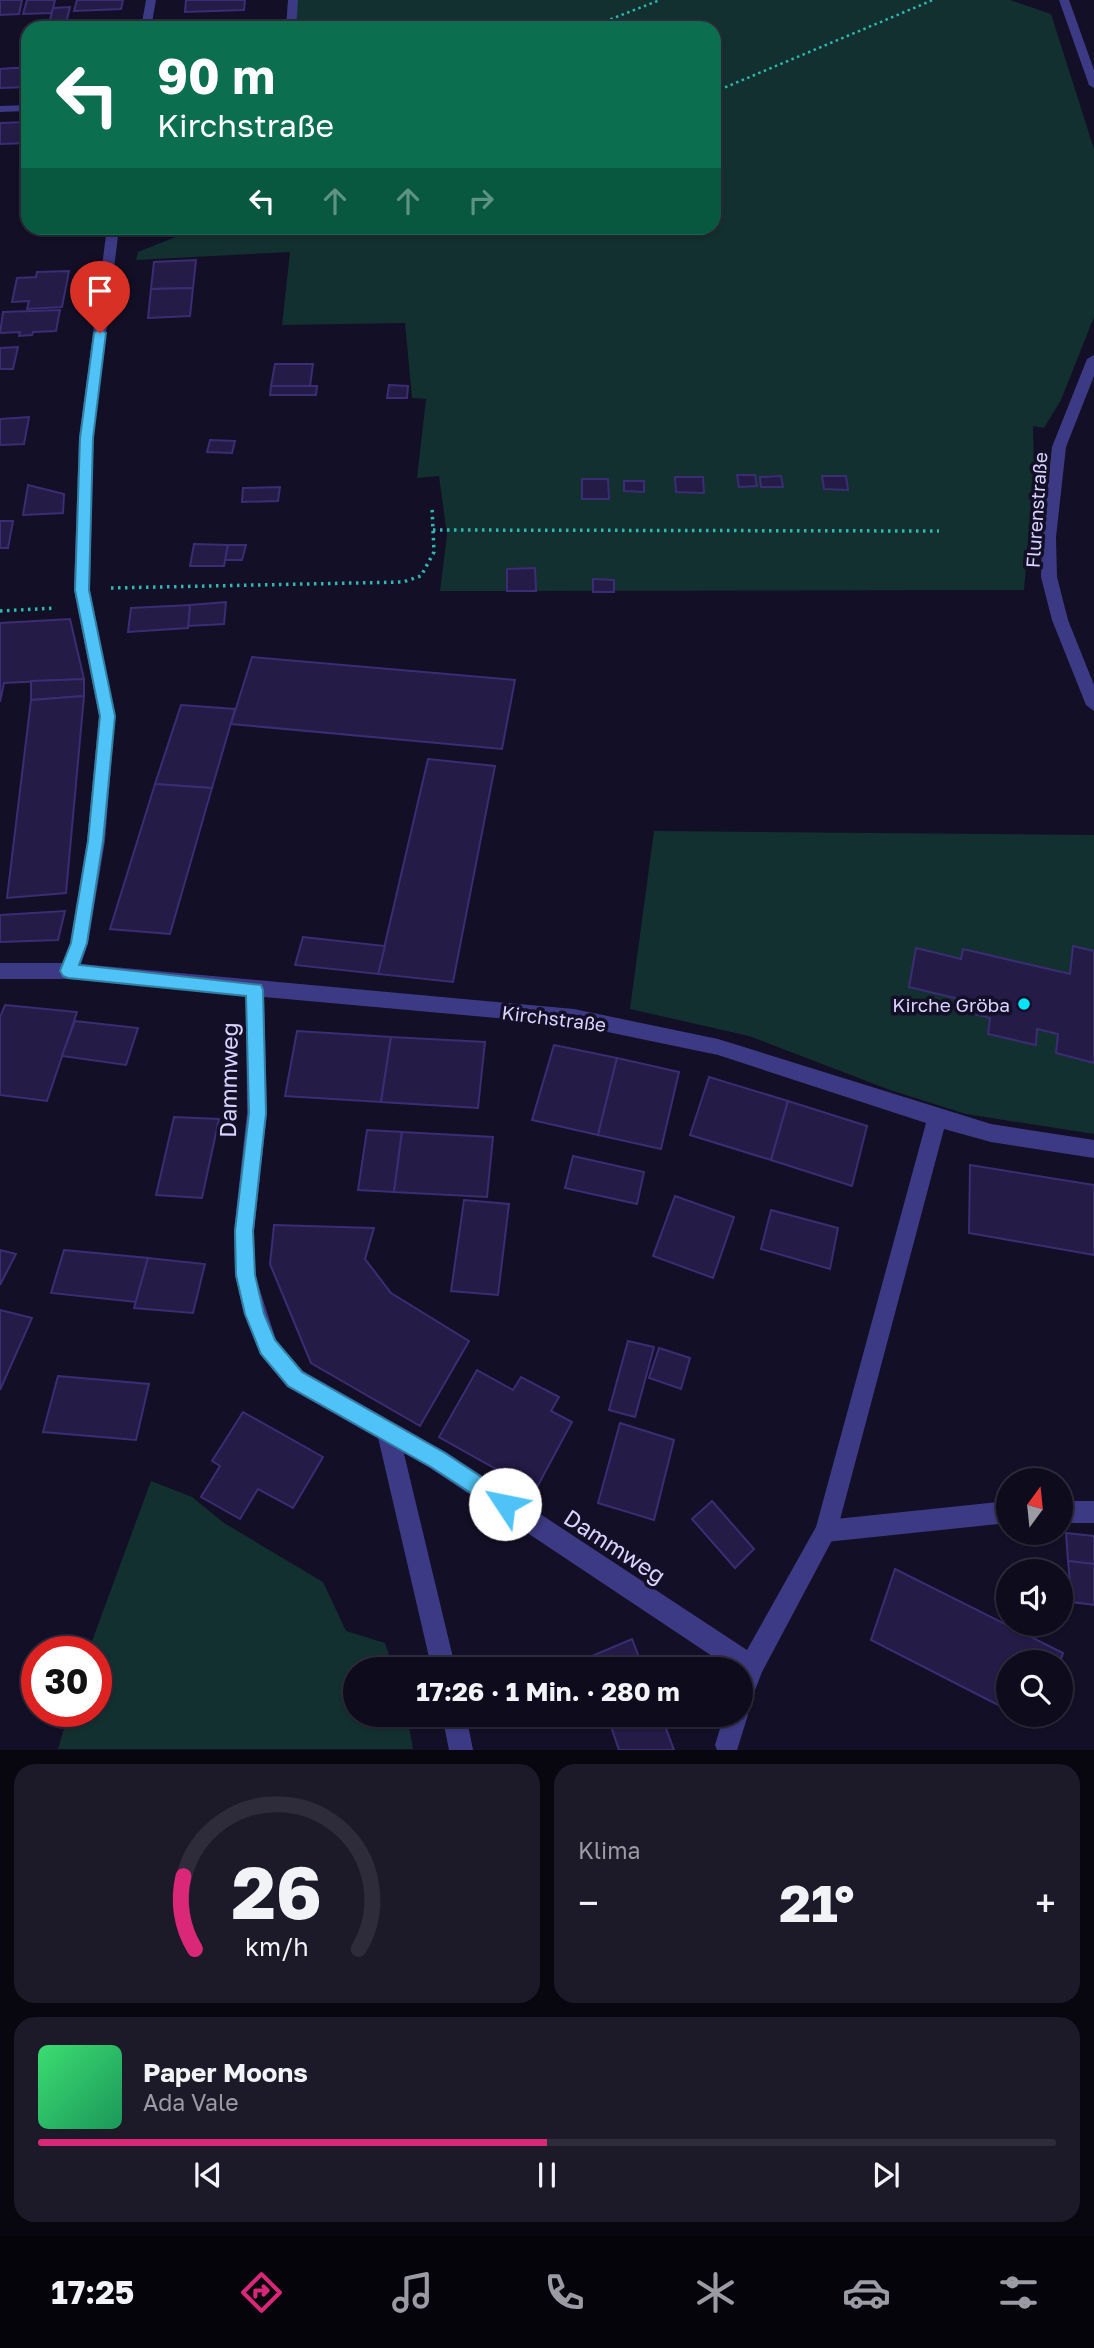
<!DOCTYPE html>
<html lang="de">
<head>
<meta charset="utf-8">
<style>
  body { margin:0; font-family:"Golos Text",sans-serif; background:#1c1929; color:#f1f3f6; height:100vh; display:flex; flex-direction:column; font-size:26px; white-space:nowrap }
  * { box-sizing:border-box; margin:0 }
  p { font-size:23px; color:#9b9ba3 }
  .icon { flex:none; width:38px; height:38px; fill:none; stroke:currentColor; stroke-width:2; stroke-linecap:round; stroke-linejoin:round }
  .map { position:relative; height:1750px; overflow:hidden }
  .panel { display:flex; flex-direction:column; gap:14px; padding:14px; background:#08060f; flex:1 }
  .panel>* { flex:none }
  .banner { position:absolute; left:21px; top:21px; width:700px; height:214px; border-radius:21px; box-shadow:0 2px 5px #0004,0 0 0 2px #2e2b3b; background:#0b6e4f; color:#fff; overflow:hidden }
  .needle { width:46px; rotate:15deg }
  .buttons { position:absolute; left:996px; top:1468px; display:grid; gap:14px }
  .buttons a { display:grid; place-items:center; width:77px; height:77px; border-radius:50%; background:#0e0b1c; box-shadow:0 2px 5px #0004,0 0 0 2px #2e2b3b; font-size:35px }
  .speed { position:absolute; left:21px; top:1636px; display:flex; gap:14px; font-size:35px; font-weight:700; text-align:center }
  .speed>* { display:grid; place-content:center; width:91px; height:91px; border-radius:50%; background:#0e0b1c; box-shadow:0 2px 5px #0004,0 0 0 2px #2e2b3b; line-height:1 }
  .speed .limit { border:10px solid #d22; background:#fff; color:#111 }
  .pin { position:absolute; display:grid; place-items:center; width:60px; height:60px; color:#fff; margin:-72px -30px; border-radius:50% 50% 50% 0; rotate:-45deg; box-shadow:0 0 7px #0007 }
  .pin .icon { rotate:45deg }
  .me { position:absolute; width:77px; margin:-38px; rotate:304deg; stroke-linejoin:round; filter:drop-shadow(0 0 5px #0008) }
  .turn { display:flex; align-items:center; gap:24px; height:147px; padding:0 21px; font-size:32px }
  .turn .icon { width:91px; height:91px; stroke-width:2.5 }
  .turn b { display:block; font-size:49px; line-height:60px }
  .lanes { display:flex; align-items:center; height:66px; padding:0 21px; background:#0003; justify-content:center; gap:35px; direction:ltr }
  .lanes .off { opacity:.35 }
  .big { font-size:52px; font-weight:700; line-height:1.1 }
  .panel .tile { flex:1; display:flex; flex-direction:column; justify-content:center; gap:10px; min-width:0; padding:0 24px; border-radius:21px; background:#1c1929 }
  .panel .dial { align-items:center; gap:0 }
  .dial svg { height:182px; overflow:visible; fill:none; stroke:#2e2b3b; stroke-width:7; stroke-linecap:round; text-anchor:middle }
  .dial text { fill:#f1f3f6; stroke:none }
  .song { display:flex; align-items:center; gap:21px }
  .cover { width:84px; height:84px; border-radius:10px; background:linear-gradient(135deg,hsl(140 70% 55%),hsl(150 70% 35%)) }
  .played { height:7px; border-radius:4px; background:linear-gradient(90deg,#db2777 50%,#2e2b3b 50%) }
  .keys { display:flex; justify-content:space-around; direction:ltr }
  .heat { display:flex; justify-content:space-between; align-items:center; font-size:38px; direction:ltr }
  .panel .tiles { flex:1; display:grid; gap:14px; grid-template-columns:1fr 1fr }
  .tile:last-child { grid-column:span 2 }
  .trip { position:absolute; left:343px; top:1657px; width:410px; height:70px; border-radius:35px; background:#0e0b1c; box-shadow:0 2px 5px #0004,0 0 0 2px #2e2b3b; font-weight:700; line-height:70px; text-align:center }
  .dock { display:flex; height:112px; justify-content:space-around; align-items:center; background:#06040b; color:#9b9ba3 }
  .dock .icon { width:49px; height:49px }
  .dock .active { color:#db2777 }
  .dock b { font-size:32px; color:#f1f3f6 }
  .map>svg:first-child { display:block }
  .green { fill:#12302f }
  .building { fill:#241b47; stroke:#3b2d73; stroke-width:2 }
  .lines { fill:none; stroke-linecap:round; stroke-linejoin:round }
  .path-far1 { stroke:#2fb8b0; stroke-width:2.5; stroke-dasharray:2.5 3.5; stroke-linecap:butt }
  .path { stroke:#2fb8b0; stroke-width:3.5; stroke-dasharray:2.5 4.5; stroke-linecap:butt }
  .service { fill:#3d3a85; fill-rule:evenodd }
  .minor { fill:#3d3a85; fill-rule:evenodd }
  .route { fill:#4fc3f7; stroke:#337fa1; stroke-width:2 }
  .poi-dot { fill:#00e5ff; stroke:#130f26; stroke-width:2.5 }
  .labels { text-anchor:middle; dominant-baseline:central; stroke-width:7; stroke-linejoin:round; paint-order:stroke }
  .street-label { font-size:19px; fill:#d9d4ff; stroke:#130f26 }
  .poi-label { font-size:19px; fill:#d9d4ff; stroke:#130f26; text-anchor:end }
  .near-street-label { font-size:23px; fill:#d9d4ff; stroke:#130f26 }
</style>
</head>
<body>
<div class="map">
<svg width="1094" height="1750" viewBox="0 0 1094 1750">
  <rect width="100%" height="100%" fill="#130f26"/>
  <g class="green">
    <path d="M288 0H1010L1051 14 1094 149V317L1061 400 1044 428 1033 426 1034 470 1024 590 440 591 447 535 439 476 417 478 426 399 412 398 405 323 282 325 290 252 136 260 138 252 198 228H714V28H287Z"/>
    <path d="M654 831 1094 835V1134L966 1114 890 1090 749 1036 630 1009Z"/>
    <path d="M151 1481 192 1497 224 1523 323 1582 346 1631 385 1643 394 1669 355 1670V1715H407L413 1749H58L69 1712H96V1652H88Z"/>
  </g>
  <g class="building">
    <path d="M0 0H22L19 14 0 15Z"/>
    <path d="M27 0H55L52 13 23 14Z"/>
    <path d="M77 0H123L121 9 74 11Z"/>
    <path d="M186 0H245L244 10 185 12Z"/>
    <path d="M70 7 66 23 49 24 53 8Z"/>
    <path d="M13 68H28V87L0 88V69Z"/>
    <path d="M28 122V143L0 144V123Z"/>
    <path d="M196 260 193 288 151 289 154 262Z"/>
    <path d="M69 271 62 307 27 309 29 301 12 302 17 278 36 277 37 272Z"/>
    <path d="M193 288 190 316 148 318 151 289Z"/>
    <path d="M60 310 56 331 33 332 32 335 19 336 20 332 0 333 3 312Z"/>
    <path d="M18 347 13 369H0V348Z"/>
    <path d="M275 364H313L310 386H271Z"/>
    <path d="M389 385 408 386 407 398H387Z"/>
    <path d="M271 386H317L316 395H270Z"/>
    <path d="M29 417 24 444 0 445V419Z"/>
    <path d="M210 440 235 441 232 453 207 452Z"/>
    <path d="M737 475H755L757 486 739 487Z"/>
    <path d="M781 476 783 487H761L760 477Z"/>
    <path d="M822 476H846L848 490 824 489Z"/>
    <path d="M675 477H703L704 493 676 492Z"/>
    <path d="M582 479H608L609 499H582Z"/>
    <path d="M624 481H644V492L624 491Z"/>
    <path d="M28 485 64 494 63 513 23 515Z"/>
    <path d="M280 487 278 501 242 502 243 488Z"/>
    <path d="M0 521H13L8 548H0Z"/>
    <path d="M194 544 228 545 224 566H190Z"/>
    <path d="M228 545H246L242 560H225Z"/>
    <path d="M535 568 536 591H507V569Z"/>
    <path d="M593 579 614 580V592H593Z"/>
    <path d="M226 602 224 624 188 626 190 605Z"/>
    <path d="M190 605 188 628 128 632 131 608Z"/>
    <path d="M70 619 84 679 4 683 0 702V623Z"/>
    <path d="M252 657 515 680 502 749 231 724Z"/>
    <path d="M84 679V696L31 700V681Z"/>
    <path d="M84 696 66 893 7 898 31 700Z"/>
    <path d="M181 705 235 709 212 788 155 784Z"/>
    <path d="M428 759 495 766 453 982 378 974Z"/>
    <path d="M155 784 212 788 170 934 110 929Z"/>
    <path d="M65 911 58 940 0 942V915Z"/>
    <path d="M303 937 385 946 378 974 295 965Z"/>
    <path d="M1073 946 1094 951V1063L1056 1053 1058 1034 1037 1029 1036 1045 988 1034 990 1018 954 1009 955 998 909 987 916 948 961 959 963 949 1070 974Z"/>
    <path d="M5 1005 77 1012 47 1101 0 1095V1017Z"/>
    <path d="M75 1021 138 1028 126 1065 62 1056Z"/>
    <path d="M297 1031 391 1037 381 1102 285 1096Z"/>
    <path d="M391 1037 485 1042 478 1108 381 1102Z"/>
    <path d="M554 1045 617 1058 598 1135 532 1120Z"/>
    <path d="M617 1058 679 1072 661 1149 598 1135Z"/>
    <path d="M709 1077 788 1101 771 1160 690 1135Z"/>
    <path d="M788 1101 867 1126 852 1186 771 1160Z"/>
    <path d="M174 1117 219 1119 202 1198 156 1195Z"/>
    <path d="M367 1130 402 1132 394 1192 358 1190Z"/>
    <path d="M402 1132 493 1137 487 1197 394 1192Z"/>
    <path d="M573 1156 644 1172 637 1204 565 1188Z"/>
    <path d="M970 1165 1094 1185V1255L969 1233Z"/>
    <path d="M675 1196 734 1217 713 1278 653 1256Z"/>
    <path d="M464 1200 509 1204 498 1295 451 1291Z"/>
    <path d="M771 1210 838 1228 830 1269 761 1249Z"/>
    <path d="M274 1225 374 1228 365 1259 391 1293 469 1341 420 1426 311 1363 270 1264Z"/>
    <path d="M0 1250 16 1254 0 1285Z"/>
    <path d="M64 1250 148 1258 136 1302 51 1293Z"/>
    <path d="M148 1258 205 1264 193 1313 134 1308Z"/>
    <path d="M0 1310 32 1318 0 1390Z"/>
    <path d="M628 1341 654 1347 635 1417 609 1410Z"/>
    <path d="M659 1348 690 1358 681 1389 649 1378Z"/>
    <path d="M477 1370 513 1390 521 1377 559 1397 551 1411 572 1422 535 1491 439 1437Z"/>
    <path d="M58 1376 149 1384 136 1440 43 1432Z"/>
    <path d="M243 1412 323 1457 293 1508 258 1489 240 1519 201 1497 220 1466 212 1461Z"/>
    <path d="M620 1423 674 1440 654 1520 598 1503Z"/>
    <path d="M712 1501 754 1549 735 1568 692 1519Z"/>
    <path d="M1066 1533 1094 1536V1564L1068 1561Z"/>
    <path d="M1068 1561 1094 1564V1605L1072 1602Z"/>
    <path d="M895 1569 1063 1653 1060 1662H1008V1710L871 1640Z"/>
    <path d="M632 1639 644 1670H591L587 1658Z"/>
    <path d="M607 1715H661L674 1750H619Z"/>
    <path d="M1019 1715H1046L1043 1727Z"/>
  </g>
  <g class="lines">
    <g class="path-far1">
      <path d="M588 28 660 0"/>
      <path d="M714 92 933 0"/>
    </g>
    <g class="path">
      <path d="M433 530 939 531"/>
      <path d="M111 588 403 582 421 576 434 552 432 507"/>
      <path d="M0 611 56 608"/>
    </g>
    <g class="service">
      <path d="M288 0H298L296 28H286Z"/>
      <path d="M388 1422 396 1425 399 1433 456 1670H432L377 1433 380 1425Z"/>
      <path d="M1008 1501V1523L826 1542 818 1539 815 1531 818 1523 826 1520Z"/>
      <rect x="1060" y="1501" width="34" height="22"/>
      <path d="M442 1715H466L473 1750H449Z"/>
    </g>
    <g class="minor">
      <path d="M146 0H156L151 28H141Z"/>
      <path d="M1059 0H1069L1094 70V88L1089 85Z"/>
      <path d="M28 105V111L0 112V106Z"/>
      <path d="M107 228H119L93 438 90 590 115 716 105 841 88 943 81 964 574 1009 718 1039 991 1124 1094 1140V1158L991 1142 944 1129 837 1531 762 1672 747 1711 748 1715 737 1750H717L715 1745 724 1715H740V1670H733L430 1468 287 1387 260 1354 244 1314 235 1275 234 1231 247 1113 246 995 69 979H0V963H63L70 943 87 841 99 716 74 590 79 438ZM264 997 574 1025 718 1055 926 1123 816 1527 747 1650 446 1452 303 1371 276 1340 255 1275 254 1231 267 1113Z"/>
      <path d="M1094 355V376L1066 447 1056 537 1057 577 1068 620 1094 685V711L1086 705 1052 620 1041 577 1042 537 1052 447 1087 359Z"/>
    </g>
  </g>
  <path class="route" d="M100 329 106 333 93 438 89 590 115 716 103 841 87 943 79 965 261 985 263 990 266 1113 253 1231 255 1275 264 1314 275 1340 302 1372 445 1453 512 1497 515 1504 512 1512 505 1515 431 1467 288 1386 261 1354 245 1314 236 1275 235 1231 249 1113 246 996 68 978 63 976 60 971 71 943 88 841 100 716 75 590 80 438 94 333Z"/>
  <circle class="poi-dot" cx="1024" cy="1004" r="7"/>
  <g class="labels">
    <g class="street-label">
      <text transform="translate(1036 510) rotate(-86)">Flurenstraße</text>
      <text transform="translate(554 1018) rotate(7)">Kirchstraße</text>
    </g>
    <g class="poi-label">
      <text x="1010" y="1004">Kirche Gröba</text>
    </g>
    <g class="near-street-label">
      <text transform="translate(228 1080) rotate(-89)">Dammweg</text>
      <text transform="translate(615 1546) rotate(33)">Dammweg</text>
    </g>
  </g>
</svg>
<div class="buttons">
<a><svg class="needle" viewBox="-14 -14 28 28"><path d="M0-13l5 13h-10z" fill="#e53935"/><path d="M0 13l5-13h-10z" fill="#9b9ba3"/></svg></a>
<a><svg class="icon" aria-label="sound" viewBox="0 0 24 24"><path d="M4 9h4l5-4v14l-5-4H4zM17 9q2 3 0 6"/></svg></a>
<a><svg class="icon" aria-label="search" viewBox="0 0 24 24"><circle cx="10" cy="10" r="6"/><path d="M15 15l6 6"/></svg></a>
</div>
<div class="speed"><div class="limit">30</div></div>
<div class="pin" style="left:100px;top:333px;background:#d93025"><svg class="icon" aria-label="arrive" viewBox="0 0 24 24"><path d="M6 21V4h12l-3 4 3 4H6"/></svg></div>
<svg class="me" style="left:505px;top:1504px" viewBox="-20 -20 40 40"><circle r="19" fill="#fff"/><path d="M0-13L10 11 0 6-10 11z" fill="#4fc3f7"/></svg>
<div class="trip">17:26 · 1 Min. · 280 m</div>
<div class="banner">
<div class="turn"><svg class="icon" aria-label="left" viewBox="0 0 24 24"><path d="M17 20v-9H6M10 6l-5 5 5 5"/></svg><div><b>90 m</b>Kirchstraße</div></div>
<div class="lanes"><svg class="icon" aria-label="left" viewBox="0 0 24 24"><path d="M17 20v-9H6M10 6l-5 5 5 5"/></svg><svg class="icon off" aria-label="ahead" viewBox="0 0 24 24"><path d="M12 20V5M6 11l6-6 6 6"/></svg><svg class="icon off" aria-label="ahead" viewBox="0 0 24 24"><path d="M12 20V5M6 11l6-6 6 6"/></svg><svg class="icon off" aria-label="right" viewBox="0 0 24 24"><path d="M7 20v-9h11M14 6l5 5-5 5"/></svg></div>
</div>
</div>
<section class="panel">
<div class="tiles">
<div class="tile dial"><svg viewBox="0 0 100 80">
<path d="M14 69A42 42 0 1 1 86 69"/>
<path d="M14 69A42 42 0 0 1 9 37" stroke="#db2777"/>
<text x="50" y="56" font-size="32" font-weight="700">26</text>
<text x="50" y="72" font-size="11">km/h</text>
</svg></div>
<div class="tile"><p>Klima</p>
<div class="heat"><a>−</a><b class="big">21°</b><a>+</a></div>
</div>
<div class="tile">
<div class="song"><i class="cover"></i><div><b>Paper Moons</b><p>Ada Vale</p></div></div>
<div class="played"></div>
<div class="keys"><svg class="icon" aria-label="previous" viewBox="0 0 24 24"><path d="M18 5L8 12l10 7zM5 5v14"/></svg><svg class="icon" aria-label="pause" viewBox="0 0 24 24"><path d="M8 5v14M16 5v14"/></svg><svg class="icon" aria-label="next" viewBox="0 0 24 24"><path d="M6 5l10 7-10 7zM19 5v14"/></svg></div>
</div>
</div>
</section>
<nav class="dock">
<b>17:25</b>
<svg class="icon active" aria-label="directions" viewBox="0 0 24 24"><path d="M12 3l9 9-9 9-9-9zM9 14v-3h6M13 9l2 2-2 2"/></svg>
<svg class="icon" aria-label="music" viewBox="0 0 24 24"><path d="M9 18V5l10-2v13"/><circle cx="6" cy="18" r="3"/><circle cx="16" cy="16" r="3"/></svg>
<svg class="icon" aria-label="phone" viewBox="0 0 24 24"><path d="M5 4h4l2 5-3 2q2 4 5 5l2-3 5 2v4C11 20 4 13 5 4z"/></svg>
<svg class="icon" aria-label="climate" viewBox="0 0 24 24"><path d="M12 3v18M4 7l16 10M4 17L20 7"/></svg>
<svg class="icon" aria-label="car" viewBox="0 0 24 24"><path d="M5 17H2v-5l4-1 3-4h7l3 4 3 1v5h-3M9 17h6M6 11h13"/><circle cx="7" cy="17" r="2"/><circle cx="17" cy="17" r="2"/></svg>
<svg class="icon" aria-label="filters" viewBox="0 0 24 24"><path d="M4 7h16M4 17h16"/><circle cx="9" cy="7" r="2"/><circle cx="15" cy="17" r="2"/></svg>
</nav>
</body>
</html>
